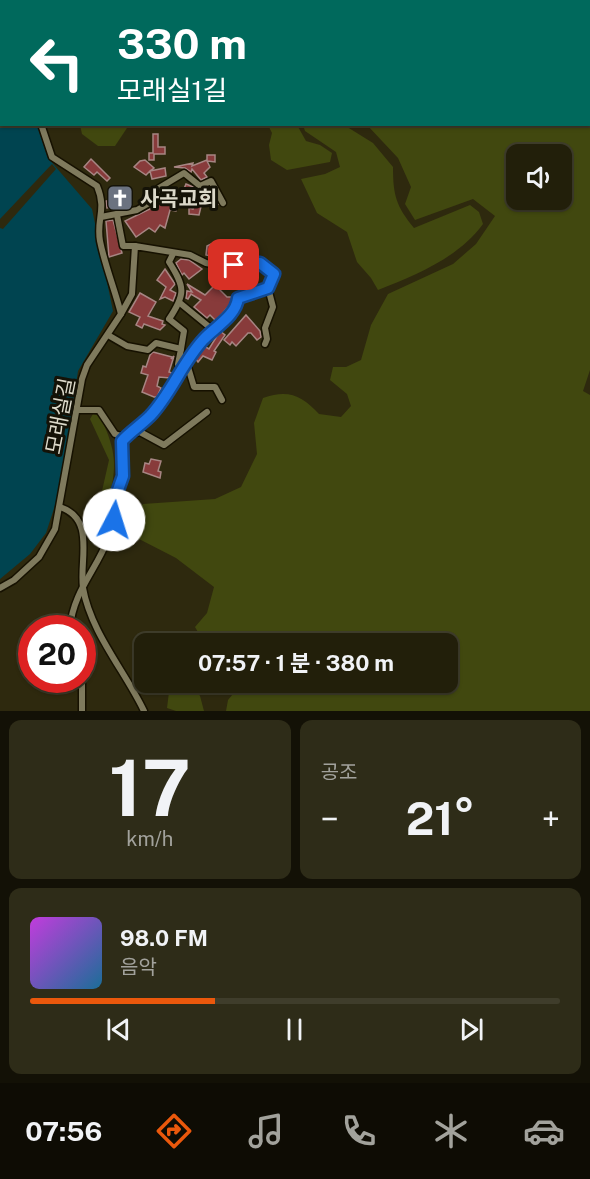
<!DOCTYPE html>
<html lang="ko">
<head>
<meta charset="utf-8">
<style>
  body { margin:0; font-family:"Public Sans","Noto Sans KR",sans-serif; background:#2e2c18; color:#f1f3f6; height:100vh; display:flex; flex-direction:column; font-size:22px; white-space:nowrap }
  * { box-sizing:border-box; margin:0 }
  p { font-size:20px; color:#a2a29c }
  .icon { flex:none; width:33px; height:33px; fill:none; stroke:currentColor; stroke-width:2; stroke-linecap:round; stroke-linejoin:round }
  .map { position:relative; height:711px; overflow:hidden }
  .side { display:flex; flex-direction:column; gap:9px; padding:9px; background:#131106; flex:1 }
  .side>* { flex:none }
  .hud { position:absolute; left:0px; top:0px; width:591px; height:126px; box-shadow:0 2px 4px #0004,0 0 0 2px #3f3d2b; background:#00695c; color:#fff; overflow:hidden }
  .controls { position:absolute; left:506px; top:144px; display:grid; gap:12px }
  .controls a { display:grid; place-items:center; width:66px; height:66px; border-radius:12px; background:#221f0a; box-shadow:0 2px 4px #0004,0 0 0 2px #3f3d2b; font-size:30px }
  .speed { position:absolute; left:18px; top:615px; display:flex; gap:12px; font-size:30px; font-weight:700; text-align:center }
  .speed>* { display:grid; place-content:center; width:78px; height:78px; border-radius:50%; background:#221f0a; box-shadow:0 2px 4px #0004,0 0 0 2px #3f3d2b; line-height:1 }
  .speed .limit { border:9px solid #d22; background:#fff; color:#111 }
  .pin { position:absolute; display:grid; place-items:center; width:51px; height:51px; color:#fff; margin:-26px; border-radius:12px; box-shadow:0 3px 9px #0006 }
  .me { position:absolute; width:66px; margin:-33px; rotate:5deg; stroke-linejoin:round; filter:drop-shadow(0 0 4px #0008) }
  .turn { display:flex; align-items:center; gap:21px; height:126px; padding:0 18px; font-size:27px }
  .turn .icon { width:78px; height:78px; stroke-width:2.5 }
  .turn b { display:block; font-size:42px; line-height:51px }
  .big { font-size:45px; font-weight:700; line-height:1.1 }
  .side .card { flex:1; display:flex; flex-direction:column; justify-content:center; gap:9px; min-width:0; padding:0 21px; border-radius:12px; background:#2e2c18 }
  .side .dial { align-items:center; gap:0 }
  .dial b { font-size:78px; line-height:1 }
  .song { display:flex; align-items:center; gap:18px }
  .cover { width:72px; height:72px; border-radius:9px; background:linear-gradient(135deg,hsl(290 70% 55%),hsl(200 70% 35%)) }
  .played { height:6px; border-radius:3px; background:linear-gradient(90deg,#ea580c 35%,#3f3d2b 35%) }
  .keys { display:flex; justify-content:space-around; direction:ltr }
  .heat { display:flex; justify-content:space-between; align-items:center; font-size:33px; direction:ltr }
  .side .tiles { flex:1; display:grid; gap:9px; grid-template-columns:1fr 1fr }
  .card:last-child { grid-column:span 2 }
  .trip { position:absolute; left:134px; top:633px; width:324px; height:60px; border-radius:12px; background:#221f0a; box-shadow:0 2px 4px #0004,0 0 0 2px #3f3d2b; font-weight:700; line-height:60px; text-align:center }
  .tabs { display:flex; height:96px; justify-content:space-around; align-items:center; background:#0e0c04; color:#a2a29c }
  .tabs .icon { width:42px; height:42px }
  .tabs .active { color:#ea580c }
  .tabs b { font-size:27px; color:#f1f3f6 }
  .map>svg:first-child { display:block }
  .green { fill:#41480f; fill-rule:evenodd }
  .water { fill:#004450 }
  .pier { fill:#2e290e }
  .building { fill:#883b3b; stroke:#a78583; stroke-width:1.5 }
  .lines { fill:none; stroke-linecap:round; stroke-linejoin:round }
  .minor-casing { stroke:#161100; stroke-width:9 }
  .minor { stroke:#7f7a5d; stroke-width:6 }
  .route-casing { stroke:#114b97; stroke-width:15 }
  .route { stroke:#1a73e8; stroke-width:10 }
  .labels { text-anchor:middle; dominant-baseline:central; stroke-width:6; stroke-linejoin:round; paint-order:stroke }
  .poi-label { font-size:21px; font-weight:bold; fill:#dcd9ca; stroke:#141207; text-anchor:start }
  .street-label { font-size:21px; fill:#dcd9ca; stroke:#141207 }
</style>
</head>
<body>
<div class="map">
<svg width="590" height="711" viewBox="0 0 590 711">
  <rect width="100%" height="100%" fill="#2e290e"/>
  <g class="green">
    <path d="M66 0H590V48V2Z"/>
    <path d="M590 109V370L583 391 590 395V711H226L228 700 242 683 447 682V644L209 643 202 639 195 627 207 613 214 587 176 558 139 539 128 521 143 504 215 499 241 487 257 454 254 423 263 398C289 389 302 396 319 414L341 417 351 406 347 394 330 380 333 367H346L361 360 371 325 388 294 453 264 476 244 495 216 473 199 415 220 405 204 411 187 398 158 367 125 590 124ZM516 154H561V200H516Z"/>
    <path d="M80 125V124L129 125 115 146H98L82 134Z"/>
    <path d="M263 125H297L306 141 320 145 332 153 330 162 287 170 271 160 269 145 272 133 268 125Z"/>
    <path d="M303 125H344L373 143 393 167C393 195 396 206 414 228L470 205 479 212 483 224C458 258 416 275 378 290L371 278 357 262 347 232 317 213 301 179 325 174 340 167 336 152 305 131Z"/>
    <path d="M93 414 100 416C114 446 118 462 110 494L105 495 102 491 109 460 90 419Z"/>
    <path d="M174 682 192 683 200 696 204 711H176L167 708 169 692Z"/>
  </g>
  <path class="water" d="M0 32 2 124 37 125 48 158 92 209 113 311 78 371 60 490 46 533 30 554 0 579Z"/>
  <path class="pier" d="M52 164 56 169 3 229 0 228V219Z"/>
  <g class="building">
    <path d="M153 134H158V147H165V154H154V160H149V153H153Z"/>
    <path d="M207 155H215V162L207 161 210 167 204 173 207 177 201 180 192 169 191 172 185 168 174 167 193 163 192 166 207 160Z"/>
    <path d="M91 159 110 178 107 181 97 172 94 175 84 167Z"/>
    <path d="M145 160 154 168 150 171 165 168 166 176 152 179 150 171 146 175 134 167 140 161Z"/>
    <path d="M186 184 213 195 218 204 203 198 199 215 189 214V208L193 209 198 196 184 189Z"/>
    <path d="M118 186 129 206 117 209 113 203 114 207 107 208 106 201 117 199 112 190Z"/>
    <path d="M162 193 165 195 162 199 178 204 176 211 170 210 165 228 160 225 155 232 149 228 136 237 125 221 154 207Z"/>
    <path d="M113 220 122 253 109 257 106 221Z"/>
    <path d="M211 244 222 246V248H236L237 256 227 257 226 260 211 259V256L206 255 207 246Z"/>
    <path d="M181 259 189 260 202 269 189 279 184 273 182 275 176 263Z"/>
    <path d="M165 269 175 284 170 290 176 293 173 301 165 297 160 299 166 287 157 280Z"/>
    <path d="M187 284 205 295 215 285 227 297H234L232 302 216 321 210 315 207 318 194 307 201 300 191 294 188 299 186 298 187 291 192 292Z"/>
    <path d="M140 293 156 302 148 316 163 321 162 324 165 325 160 330 144 324 142 328 136 325 140 317 129 312Z"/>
    <path d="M246 315 260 331 261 337 257 340 251 333H248L236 346 232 342 230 345 224 340Z"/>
    <path d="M220 331 225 335 214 351 216 352 212 360 203 356 198 362 195 358 204 346 209 349Z"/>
    <path d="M153 352 172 357 171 359 174 356 169 372 172 373 170 378 159 377 157 386 161 388 157 397H154L142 392 148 375 141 373 143 366 146 367 150 355Z"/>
    <path d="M151 459 161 461 158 471 161 472 160 478 143 472 145 463 149 464Z"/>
  </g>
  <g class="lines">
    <defs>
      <g id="minor">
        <path d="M0 22 2 24"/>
        <path d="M590 97V98"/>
        <path d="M117 215 123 246H135"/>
        <path d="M101 217 137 210 151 202 159 188 184 173 200 186 211 181 223 203"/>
        <path d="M173 254 169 262C185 287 186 294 169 319L184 331 181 349"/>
        <path d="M180 303 213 330"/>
        <path d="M108 335 127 346 148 350 156 343 181 349 178 364 188 367 194 387H215L222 400"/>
        <path d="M265 344 267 339 265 328 273 307 268 288"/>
        <path d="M77 410H99L115 434 121 436 140 432 164 445 207 412"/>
        <path d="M60 507C96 519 79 560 83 588 91 633 125 671 144 711"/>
        <path d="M83 532 114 501 123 476 122 441C131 432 141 425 150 416 172 393 183 360 206 336 218 325 236 315 239 298L268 288 274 274 260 263 222 266 206 263 190 255 135 246 132 294 121 314"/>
        <path d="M0 588 14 580 39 557 55 529 82 379 87 365 121 314C115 290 105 266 100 241 96 219 107 210 97 186L52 157 41 124"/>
        <path d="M70 628C74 579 116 556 114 501"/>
        <path d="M82 711V667"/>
      </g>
    </defs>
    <use href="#minor" class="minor-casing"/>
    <use href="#minor" class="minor"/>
  </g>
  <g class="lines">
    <defs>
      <path id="route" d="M114 520V501L123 476 122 441C130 432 141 425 150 416 171 394 182 363 203 340 215 327 236 316 238 298L268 288 274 274 260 263 234 265"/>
    </defs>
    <use href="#route" class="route-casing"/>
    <use href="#route" class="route"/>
  </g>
  <defs>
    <symbol id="church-square" viewBox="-11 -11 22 22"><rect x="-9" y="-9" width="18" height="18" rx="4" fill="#6b7280" stroke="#141207"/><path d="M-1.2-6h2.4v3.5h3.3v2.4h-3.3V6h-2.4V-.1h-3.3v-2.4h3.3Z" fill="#fff"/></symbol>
  </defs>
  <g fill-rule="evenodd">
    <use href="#church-square" x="105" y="183" width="30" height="30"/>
  </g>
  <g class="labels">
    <g class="poi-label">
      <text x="140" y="198">사곡교회</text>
    </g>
    <g class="street-label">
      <text transform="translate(60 416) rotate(-79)">모래실길</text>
    </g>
  </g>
</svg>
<div class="controls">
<a><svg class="icon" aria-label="sound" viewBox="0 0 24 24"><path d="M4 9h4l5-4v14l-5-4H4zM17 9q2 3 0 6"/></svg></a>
</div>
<div class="speed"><div class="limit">20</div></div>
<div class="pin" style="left:234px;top:265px;background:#d93025"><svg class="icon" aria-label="arrive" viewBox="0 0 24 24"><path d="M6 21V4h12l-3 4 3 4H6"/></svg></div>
<svg class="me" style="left:114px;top:520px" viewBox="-20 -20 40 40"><circle r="19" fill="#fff"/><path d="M0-13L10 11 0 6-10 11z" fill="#1a73e8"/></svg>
<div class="trip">07:57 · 1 분 · 380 m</div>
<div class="hud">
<div class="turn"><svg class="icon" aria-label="left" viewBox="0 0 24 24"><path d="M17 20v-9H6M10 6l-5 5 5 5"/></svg><div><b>330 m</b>모래실1길</div></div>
</div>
</div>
<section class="side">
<div class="tiles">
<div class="card dial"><b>17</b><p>km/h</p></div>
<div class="card"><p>공조</p>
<div class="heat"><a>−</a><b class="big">21°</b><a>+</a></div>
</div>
<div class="card">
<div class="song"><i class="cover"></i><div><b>98.0 FM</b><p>음악</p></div></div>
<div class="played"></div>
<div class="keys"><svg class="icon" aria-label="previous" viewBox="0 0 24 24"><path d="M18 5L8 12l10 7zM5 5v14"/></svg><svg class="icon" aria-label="pause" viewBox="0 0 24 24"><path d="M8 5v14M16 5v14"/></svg><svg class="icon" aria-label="next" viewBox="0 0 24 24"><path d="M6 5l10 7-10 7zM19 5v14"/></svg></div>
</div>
</div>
</section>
<nav class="tabs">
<b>07:56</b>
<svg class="icon active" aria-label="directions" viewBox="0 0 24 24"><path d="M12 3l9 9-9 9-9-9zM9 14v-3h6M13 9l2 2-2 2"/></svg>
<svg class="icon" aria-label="music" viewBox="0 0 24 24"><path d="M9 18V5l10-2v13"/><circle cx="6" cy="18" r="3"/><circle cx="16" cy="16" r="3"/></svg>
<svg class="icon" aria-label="phone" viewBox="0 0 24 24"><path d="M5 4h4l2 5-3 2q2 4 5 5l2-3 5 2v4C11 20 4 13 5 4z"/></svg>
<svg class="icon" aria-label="climate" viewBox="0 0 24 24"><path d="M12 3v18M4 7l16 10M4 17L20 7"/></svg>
<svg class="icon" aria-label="car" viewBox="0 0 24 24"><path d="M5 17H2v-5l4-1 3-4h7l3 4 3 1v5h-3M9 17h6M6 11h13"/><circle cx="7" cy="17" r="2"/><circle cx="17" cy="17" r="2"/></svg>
</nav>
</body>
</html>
